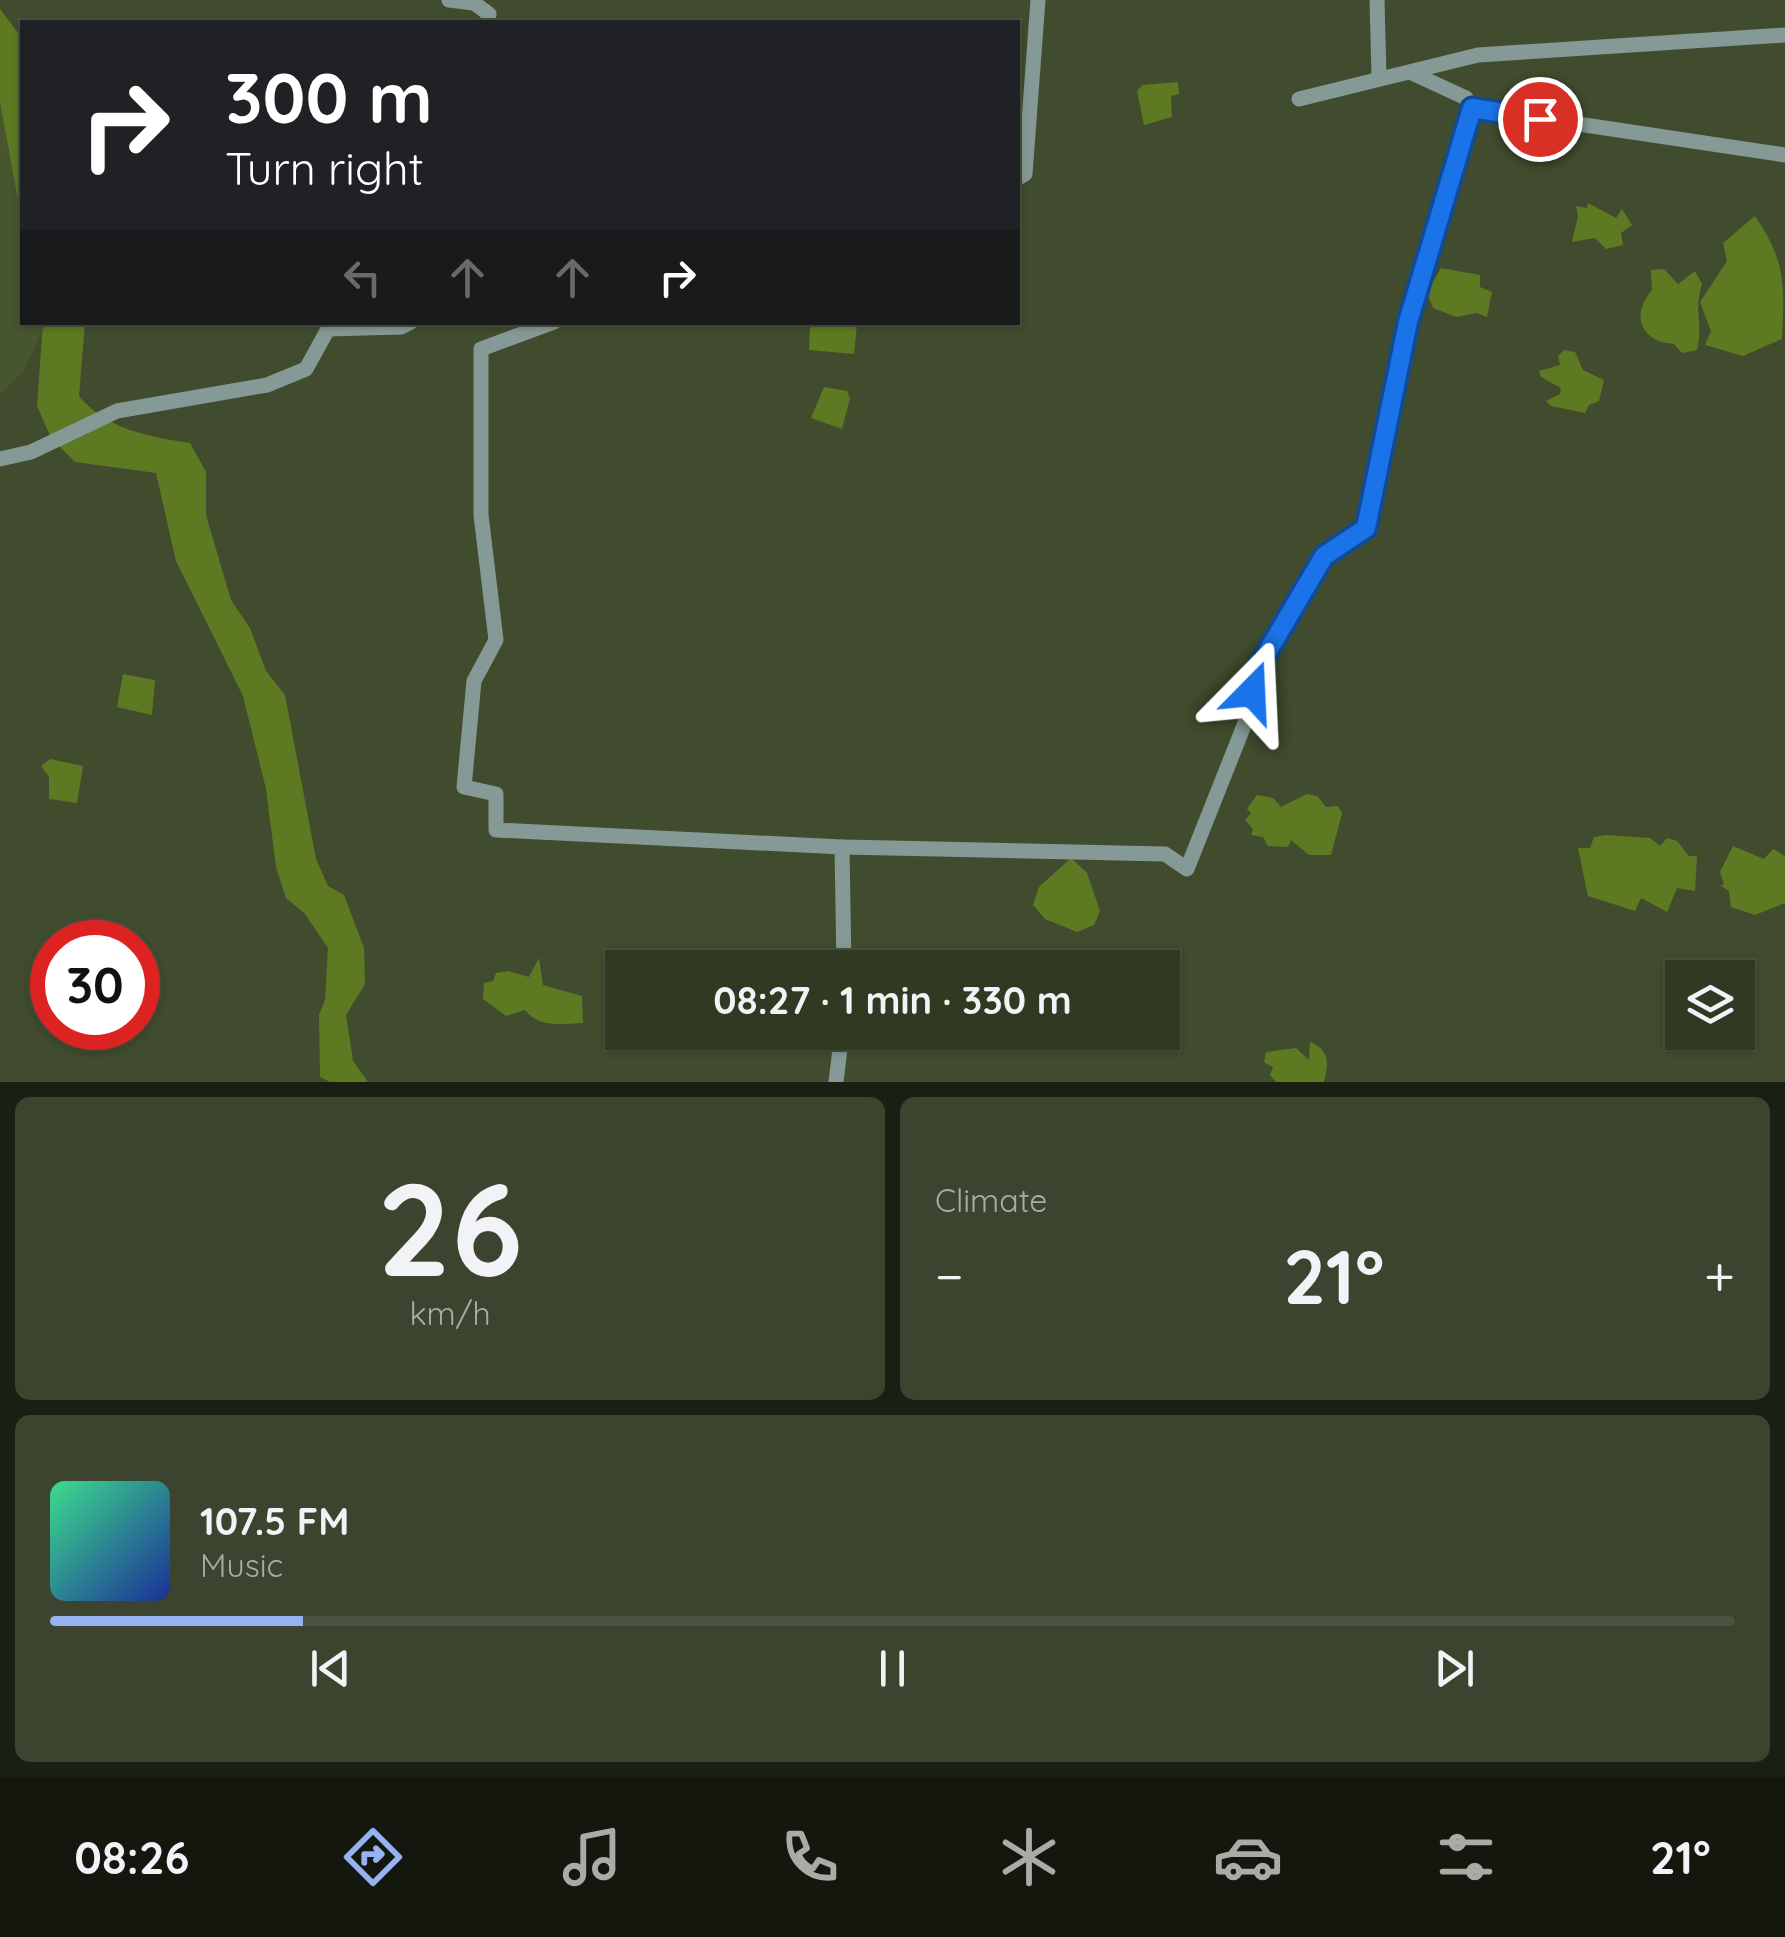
<!DOCTYPE html>
<html lang="en">
<head>
<meta charset="utf-8">
<style>
  body { margin:0; font-family:Quicksand,sans-serif; background:#3c442f; color:#f1f3f6; height:100vh; display:flex; flex-direction:column; font-size:38px; white-space:nowrap }
  * { box-sizing:border-box; margin:0 }
  p { font-size:32px; color:#a8aca5 }
  .icon { flex:none; width:55px; height:55px; fill:none; stroke:currentColor; stroke-width:2; stroke-linecap:round; stroke-linejoin:round }
  .map { position:relative; height:1082px; overflow:hidden }
  .panel { display:flex; flex-direction:column; gap:15px; padding:15px; background:#1a1f13; flex:1 }
  .panel>* { flex:none }
  .guide { position:absolute; left:20px; top:20px; width:1000px; height:305px; border-radius:0px; box-shadow:0 2px 8px #0004,0 0 0 2px #4b5340; background:#202124; color:#fff; overflow:hidden }
  .tools { position:absolute; left:1665px; top:960px; display:grid; gap:20px }
  .tools a { display:grid; place-items:center; width:90px; height:90px; border-radius:0px; background:#303922; box-shadow:0 2px 8px #0004,0 0 0 2px #4b5340; font-size:50px }
  .speed { position:absolute; left:30px; top:920px; display:flex; gap:20px; font-size:50px; font-weight:700; text-align:center }
  .speed>* { display:grid; place-content:center; width:130px; height:130px; border-radius:50%; background:#303922; box-shadow:0 2px 8px #0004,0 0 0 2px #4b5340; line-height:1 }
  .speed .limit { border:15px solid #d22; background:#fff; color:#111 }
  .pin { position:absolute; display:grid; place-items:center; width:85px; height:85px; color:#fff; margin:-42px; border:5px solid #fff; border-radius:50%; box-shadow:0 2px 10px #0007 }
  .me { position:absolute; width:110px; margin:-55px; rotate:21deg; stroke-linejoin:round; filter:drop-shadow(0 0 8px #0008) }
  .turn { display:flex; align-items:center; gap:35px; height:210px; padding:0 40px; font-size:45px }
  .turn .icon { width:130px; height:130px; stroke-width:2.5 }
  .turn b { display:block; font-size:70px; line-height:85px }
  .lanes { display:flex; align-items:center; height:95px; padding:0 40px; background:#0003; justify-content:center; gap:50px; direction:ltr }
  .lanes .off { opacity:.35 }
  .big { font-size:75px; font-weight:700; line-height:1.1 }
  .panel .tile { flex:1; display:flex; flex-direction:column; justify-content:center; gap:15px; min-width:0; padding:0 35px; border-radius:15px; background:#3c442f }
  .panel .dial { align-items:center; gap:0 }
  .dial b { font-size:130px; line-height:1 }
  .song { display:flex; align-items:center; gap:30px }
  .cover { width:120px; height:120px; border-radius:15px; background:linear-gradient(135deg,hsl(150 70% 55%),hsl(230 70% 35%)) }
  .played { height:10px; border-radius:5px; background:linear-gradient(90deg,#95b2f1 15%,#4b5340 15%) }
  .keys { display:flex; justify-content:space-around; direction:ltr }
  .heat { display:flex; justify-content:space-between; align-items:center; font-size:55px; direction:ltr }
  .panel .tiles { flex:1; display:grid; gap:15px; grid-template-columns:1fr 1fr }
  .tile:last-child { grid-column:span 2 }
  .trip { position:absolute; left:605px; top:950px; width:575px; height:100px; border-radius:0px; background:#303922; box-shadow:0 2px 8px #0004,0 0 0 2px #4b5340; font-weight:700; line-height:100px; text-align:center }
  .dock { display:flex; height:160px; justify-content:space-around; align-items:center; background:#13170e; color:#a8aca5 }
  .dock .icon { width:70px; height:70px }
  .dock .on { color:#95b2f1 }
  .dock b { font-size:45px; color:#f1f3f6 }
  .map>svg:first-child { display:block }
  .built { fill:#47562f }
  .water { fill:#5d7a23 }
  .lines { fill:none; stroke-linecap:round; stroke-linejoin:round }
  .street { stroke:#859996; stroke-width:15 }
  .route-casing { stroke:#114b97; stroke-width:25 }
  .route { stroke:#1a73e8; stroke-width:18 }
</style>
</head>
<body>
<div class="map">
<svg width="1785" height="1082" viewBox="0 0 1785 1082">
  <rect width="100%" height="100%" fill="#404c2d"/>
  <path class="built" d="M0 102 22 222V322L44 326 25 369 0 395Z"/>
  <g class="water">
    <path d="M0 9 22 38V222L0 102Z"/>
    <path d="M1178 82 1179 94 1171 96 1172 117 1144 125 1137 91 1142 85Z"/>
    <path d="M1588 203 1616 218 1622 209 1632 225 1621 233 1623 245 1606 249 1595 238 1572 242 1578 216 1576 206 1587 208Z"/>
    <path d="M1755 216C1785 260 1785 283 1782 339L1743 356 1705 345 1711 331 1700 302 1727 261 1723 243Z"/>
    <path d="M1441 268 1480 275V287L1492 292 1487 317 1477 313 1456 317 1433 308 1427 292Z"/>
    <path d="M1664 269 1678 284 1695 271 1702 284C1693 315 1704 323 1697 350L1682 353 1674 344C1641 342 1630 315 1652 290L1651 270Z"/>
    <path d="M43 323H85L79 396C106 429 149 437 190 443L206 472V515L231 600 250 628 266 671 285 695 316 859 328 886 344 895 364 948 365 984 346 1015 353 1061 368 1082H330L320 1077 319 1015 325 1000 328 948 305 914 286 898 276 867 266 789 243 696 176 561 156 473 75 462 51 438 37 406Z"/>
    <path d="M810 323 857 324 854 354 809 350Z"/>
    <path d="M1564 350 1575 352 1583 370 1604 380 1599 401 1589 405 1585 413 1551 406 1546 401 1560 394 1561 388 1541 377 1539 371 1560 365 1558 356Z"/>
    <path d="M824 387 847 391 850 398 842 429 811 418Z"/>
    <path d="M123 674 155 680 152 715 117 707Z"/>
    <path d="M50 759 83 766 77 803 49 799V777L41 766Z"/>
    <path d="M1307 794 1317 796 1326 807 1338 806 1342 813 1331 855H1309L1291 840 1288 847 1268 846 1263 837 1251 835 1253 829 1245 820 1251 813 1247 809 1257 795 1273 798 1281 807Z"/>
    <path d="M1606 835 1650 838 1660 846 1667 838 1677 841 1689 856H1697L1695 891 1677 888 1667 912 1641 898 1635 911 1588 896 1578 848H1590L1594 837Z"/>
    <path d="M1733 846 1764 859 1773 849 1785 856V903L1755 915 1731 907 1729 891 1721 886 1724 884 1720 872Z"/>
    <path d="M1071 858 1087 873 1100 911 1094 925 1077 932 1045 919 1033 905 1039 887Z"/>
    <path d="M539 958 543 985 582 996 583 1023C561 1024 539 1028 525 1010L506 1016 483 999 484 983 493 981 496 973 508 971 529 977Z"/>
    <path d="M1310 1042C1331 1050 1328 1065 1324 1082H1276L1270 1075 1273 1067 1264 1062 1266 1052 1296 1048 1309 1060Z"/>
  </g>
  <g class="lines">
    <g class="street">
      <path d="M449 0 474 3 489 14 487 22"/>
      <path d="M1377 0 1379 76"/>
      <path d="M1412 73 1466 98 1472 108 1785 155"/>
      <path d="M1299 99 1478 55 1785 35"/>
      <path d="M1018 178 1025 174 1038 0"/>
      <path d="M554 322 481 349V515L496 640 474 681 464 787 496 794V830L842 847 844 968"/>
      <path d="M0 459 31 452 117 411 267 385 306 369 328 329 401 327 411 322"/>
      <path d="M842 847 1165 854 1187 869 1249 713 1256 671 1324 556 1366 529 1408 322 1472 108"/>
      <path d="M836 1082 842 1032"/>
    </g>
  </g>
  <g class="lines">
    <defs>
      <path id="route" d="M1252 692 1256 671 1324 556 1366 528 1408 322 1472 108 1540 119"/>
    </defs>
    <use href="#route" class="route-casing"/>
    <use href="#route" class="route"/>
  </g>
</svg>
<div class="tools">
<a><svg class="icon" aria-label="layers" viewBox="0 0 24 24"><path d="M12 4l9 5-9 5-9-5zM3 14l9 5 9-5"/></svg></a>
</div>
<div class="speed"><div class="limit">30</div></div>
<div class="pin" style="left:1540px;top:119px;background:#d93025"><svg class="icon" aria-label="arrive" viewBox="0 0 24 24"><path d="M6 21V4h12l-3 4 3 4H6"/></svg></div>
<svg class="me" style="left:1252px;top:692px" viewBox="-20 -20 40 40"><path d="M0-17L14 15 0 8-14 15z" fill="#1a73e8" stroke="#fff" stroke-width="4"/></svg>
<div class="trip">08:27 · 1 min · 330 m</div>
<div class="guide">
<div class="turn"><svg class="icon" aria-label="right" viewBox="0 0 24 24"><path d="M7 20v-9h11M14 6l5 5-5 5"/></svg><div><b>300 m</b>Turn right</div></div>
<div class="lanes"><svg class="icon off" aria-label="left" viewBox="0 0 24 24"><path d="M17 20v-9H6M10 6l-5 5 5 5"/></svg><svg class="icon off" aria-label="ahead" viewBox="0 0 24 24"><path d="M12 20V5M6 11l6-6 6 6"/></svg><svg class="icon off" aria-label="ahead" viewBox="0 0 24 24"><path d="M12 20V5M6 11l6-6 6 6"/></svg><svg class="icon" aria-label="right" viewBox="0 0 24 24"><path d="M7 20v-9h11M14 6l5 5-5 5"/></svg></div>
</div>
</div>
<section class="panel">
<div class="tiles">
<div class="tile dial"><b>26</b><p>km/h</p></div>
<div class="tile"><p>Climate</p>
<div class="heat"><a>−</a><b class="big">21°</b><a>+</a></div>
</div>
<div class="tile">
<div class="song"><i class="cover"></i><div><b>107.5 FM</b><p>Music</p></div></div>
<div class="played"></div>
<div class="keys"><svg class="icon" aria-label="previous" viewBox="0 0 24 24"><path d="M18 5L8 12l10 7zM5 5v14"/></svg><svg class="icon" aria-label="pause" viewBox="0 0 24 24"><path d="M8 5v14M16 5v14"/></svg><svg class="icon" aria-label="next" viewBox="0 0 24 24"><path d="M6 5l10 7-10 7zM19 5v14"/></svg></div>
</div>
</div>
</section>
<nav class="dock">
<b>08:26</b>
<svg class="icon on" aria-label="directions" viewBox="0 0 24 24"><path d="M12 3l9 9-9 9-9-9zM9 14v-3h6M13 9l2 2-2 2"/></svg>
<svg class="icon" aria-label="music" viewBox="0 0 24 24"><path d="M9 18V5l10-2v13"/><circle cx="6" cy="18" r="3"/><circle cx="16" cy="16" r="3"/></svg>
<svg class="icon" aria-label="phone" viewBox="0 0 24 24"><path d="M5 4h4l2 5-3 2q2 4 5 5l2-3 5 2v4C11 20 4 13 5 4z"/></svg>
<svg class="icon" aria-label="climate" viewBox="0 0 24 24"><path d="M12 3v18M4 7l16 10M4 17L20 7"/></svg>
<svg class="icon" aria-label="car" viewBox="0 0 24 24"><path d="M5 17H2v-5l4-1 3-4h7l3 4 3 1v5h-3M9 17h6M6 11h13"/><circle cx="7" cy="17" r="2"/><circle cx="17" cy="17" r="2"/></svg>
<svg class="icon" aria-label="filters" viewBox="0 0 24 24"><path d="M4 7h16M4 17h16"/><circle cx="9" cy="7" r="2"/><circle cx="15" cy="17" r="2"/></svg>
<b>21°</b>
</nav>
</body>
</html>
